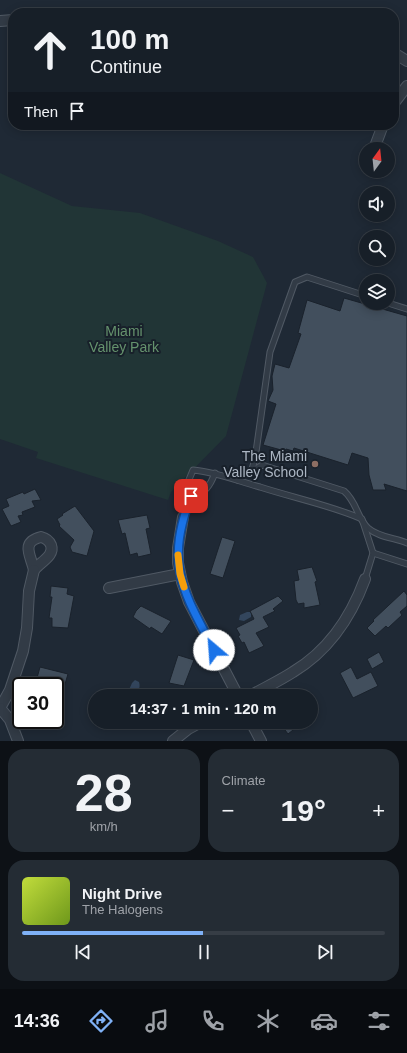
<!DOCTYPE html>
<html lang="en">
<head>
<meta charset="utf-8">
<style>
  body { margin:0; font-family:Arial,sans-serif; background:#242c34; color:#f1f3f6; height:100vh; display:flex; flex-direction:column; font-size:15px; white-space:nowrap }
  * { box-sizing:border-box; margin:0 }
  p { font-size:13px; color:#9ea2a8 }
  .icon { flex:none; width:22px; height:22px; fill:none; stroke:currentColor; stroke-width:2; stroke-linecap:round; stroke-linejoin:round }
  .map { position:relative; height:741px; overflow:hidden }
  .panel { display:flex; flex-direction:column; gap:8px; padding:8px; background:#0d1116; flex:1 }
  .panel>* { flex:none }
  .guide { position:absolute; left:8px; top:8px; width:391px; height:122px; border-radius:16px; box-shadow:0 2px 10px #0003,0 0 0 1px #363d45; background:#171f28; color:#f1f3f6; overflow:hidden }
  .needle { width:26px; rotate:15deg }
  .buttons { position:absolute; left:359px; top:142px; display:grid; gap:8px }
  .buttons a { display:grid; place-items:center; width:36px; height:36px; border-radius:50%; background:#171f28; box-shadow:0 2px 10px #0003,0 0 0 1px #363d45; font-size:20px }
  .speed { position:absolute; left:12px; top:677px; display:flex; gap:8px; font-size:20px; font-weight:700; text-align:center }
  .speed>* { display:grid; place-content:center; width:52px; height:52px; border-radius:50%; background:#171f28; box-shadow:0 2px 10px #0003,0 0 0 1px #363d45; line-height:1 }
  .speed .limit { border:2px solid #111; border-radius:6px; background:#fff; color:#111 }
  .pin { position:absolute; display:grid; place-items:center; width:34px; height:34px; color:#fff; margin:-17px; border-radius:8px; box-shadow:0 2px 6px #0006 }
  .me { position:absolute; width:44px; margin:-22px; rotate:333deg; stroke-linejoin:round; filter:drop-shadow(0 0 3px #0008) }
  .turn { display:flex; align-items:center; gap:14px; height:84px; padding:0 16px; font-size:18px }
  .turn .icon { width:52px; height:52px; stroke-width:2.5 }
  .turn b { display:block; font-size:28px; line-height:34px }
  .then { display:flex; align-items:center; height:38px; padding:0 16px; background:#0003; gap:8px; font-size:15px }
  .big { font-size:30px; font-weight:700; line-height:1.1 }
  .panel .widget { flex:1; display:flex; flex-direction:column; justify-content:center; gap:6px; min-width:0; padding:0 14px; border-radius:16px; background:#242c34 }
  .panel .dial { align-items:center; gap:0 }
  .dial b { font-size:52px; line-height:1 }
  .song { display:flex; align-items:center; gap:12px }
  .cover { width:48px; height:48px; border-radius:6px; background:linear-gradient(135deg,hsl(70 70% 55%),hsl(80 70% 35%)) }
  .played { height:4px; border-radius:2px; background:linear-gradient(90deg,#7fb1f6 50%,#363d45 50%) }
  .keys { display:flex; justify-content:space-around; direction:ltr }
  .heat { display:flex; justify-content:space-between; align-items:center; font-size:22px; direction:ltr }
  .panel .tiles { flex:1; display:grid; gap:8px; grid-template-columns:1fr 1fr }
  .widget:last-child { grid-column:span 2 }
  .trip { position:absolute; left:88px; top:689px; width:230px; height:40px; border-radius:20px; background:#171f28; box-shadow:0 2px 10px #0003,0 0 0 1px #363d45; font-weight:700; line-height:40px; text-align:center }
  .dock { display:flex; height:64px; justify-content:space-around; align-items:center; background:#090c10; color:#9ea2a8 }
  .dock .icon { width:28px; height:28px }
  .dock .active { color:#7fb1f6 }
  .dock b { font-size:18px; color:#f1f3f6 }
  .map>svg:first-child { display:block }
  .green { fill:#213536 }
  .water { fill:#33465d }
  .building { fill:#424f5d; stroke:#1a222c }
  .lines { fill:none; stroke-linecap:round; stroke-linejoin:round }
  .service-casing { stroke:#505964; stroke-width:7 }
  .minor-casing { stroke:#505964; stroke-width:12 }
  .service { stroke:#323b46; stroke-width:5 }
  .minor { stroke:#323b46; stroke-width:10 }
  .route-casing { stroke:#114b97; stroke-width:10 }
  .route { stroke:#1a73e8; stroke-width:7 }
  .slow { stroke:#f59e0b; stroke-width:7 }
  .education-dot { fill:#8d6e63; stroke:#18202a; stroke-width:1.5 }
  .labels { text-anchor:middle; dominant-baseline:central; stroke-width:4; stroke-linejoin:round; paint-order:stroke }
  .park-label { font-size:14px; fill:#65926d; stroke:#18202a }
  .poi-label { font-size:14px; fill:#acb6c3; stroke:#18202a; text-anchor:end }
</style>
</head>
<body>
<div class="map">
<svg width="407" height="741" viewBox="0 0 407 741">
  <rect width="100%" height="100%" fill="#1f2935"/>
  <path class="green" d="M0 173 72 206 140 213 218 241 253 257 267 283 226 436 171 492 168 500 36 458 38 452 0 439Z"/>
  <g class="water">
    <path d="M247 612H250L251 613V617L244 621 239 620 240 615Z"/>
    <path d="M135 680 139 682C141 688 138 693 132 696L128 692 132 683Z"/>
  </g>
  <g class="building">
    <path d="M344 298 407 316V491L384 484 386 490H373L369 475 368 458 352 453 348 465 294 448 293 451 286 449 285 451 263 445 276 404 268 401 273 390 272 376 275 364 289 368 301 334 298 333 307 300 340 311Z"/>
    <path d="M35 489 41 500 32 501 35 507 22 512 23 515 18 516 21 522 11 526 2 509 9 506 6 499 23 492 24 494Z"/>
    <path d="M75 506 94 531 87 556 72 552 70 547 74 540 59 526 60 525 57 519 63 515 62 514Z"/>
    <path d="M147 515 150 528 146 529 151 554 138 557 137 553 130 555 125 533 122 534 118 520Z"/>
    <path d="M222 537 235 541 223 578 210 574Z"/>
    <path d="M312 567 317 581 315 582 320 605 304 608V603L298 604 296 600 294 581 299 580 297 570Z"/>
    <path d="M51 586 68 588 67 594 74 596 68 628 52 627V618H49L52 597H50Z"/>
    <path d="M404 591 407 595V606L400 612 402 615 388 628 386 626 375 636 367 628 374 621 373 620Z"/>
    <path d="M278 596 283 601 273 609 275 611 263 617 269 627 256 633 264 646 249 653 244 642 242 643 238 636 240 635 236 628 254 619 250 611Z"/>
    <path d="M141 606 171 621 162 634 151 627 150 629 133 617 136 611Z"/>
    <path d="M379 652 384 662 372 669 367 659Z"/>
    <path d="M178 655 194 660 184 686 169 683Z"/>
    <path d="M40 667 68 674 57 711H55V686H41L43 680 37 678Z"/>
    <path d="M351 667 357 679 371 672 378 686 353 698 340 673Z"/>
    <path d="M311 698 319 709 311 715Z"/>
    <path d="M279 722H303L288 734Z"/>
  </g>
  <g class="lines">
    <defs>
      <g id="service">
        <path d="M388 303 407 309"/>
        <path d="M250 473 262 465 344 491C357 502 357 518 368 528 378 537 395 538 407 543"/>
        <path d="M238 480 252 469 255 459 270 352 295 282 307 277 366 296"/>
        <path d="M191 496 187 491 188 482 193 470C216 472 238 481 260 487 294 498 330 505 362 519L373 553 365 579"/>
        <path d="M191 496C205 494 210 486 215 473"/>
        <path d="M183 517 191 496"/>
        <path d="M373 553 407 564"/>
      </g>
      <g id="minor">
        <path d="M0 21 13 20"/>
        <path d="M394 53 407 61"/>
        <path d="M394 103 407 86"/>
        <path d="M374 149 383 125"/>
        <path d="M183 517 178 548V563L182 582 189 602 238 696"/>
        <path d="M41 537C45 538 49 540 51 545 55 556 40 562 34 570 31 556 20 542 41 537Z"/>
        <path d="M109 588 180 574"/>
        <path d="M250 696C264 688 279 681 293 672 328 651 351 617 365 579"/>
        <path d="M0 708 10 690 23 651 27 628 29 591 34 570"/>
        <path d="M0 708 10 720 18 741"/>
        <path d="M251 722 261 741"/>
        <path d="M173 741 188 729 201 722"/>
      </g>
    </defs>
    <use href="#service" class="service-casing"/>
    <use href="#minor" class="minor-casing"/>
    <use href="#service" class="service"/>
    <use href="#minor" class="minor"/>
  </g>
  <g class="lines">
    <defs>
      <path id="route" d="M191 496C165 565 182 589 214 650"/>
    </defs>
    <use href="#route" class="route-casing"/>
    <use href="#route" class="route"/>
    <path class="slow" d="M178 555 180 574 184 587"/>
  </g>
  <circle class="education-dot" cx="315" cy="464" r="4"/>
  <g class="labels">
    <g class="park-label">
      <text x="124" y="331">Miami<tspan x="124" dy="16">Valley Park</tspan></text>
    </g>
    <g class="poi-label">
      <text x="307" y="456">The Miami<tspan x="307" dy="16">Valley School</tspan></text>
    </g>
  </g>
</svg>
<div class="buttons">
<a><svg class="needle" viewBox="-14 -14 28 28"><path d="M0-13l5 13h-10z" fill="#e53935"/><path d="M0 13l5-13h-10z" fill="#9ea2a8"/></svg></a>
<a><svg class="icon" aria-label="sound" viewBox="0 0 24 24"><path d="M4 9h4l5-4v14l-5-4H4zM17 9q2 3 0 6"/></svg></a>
<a><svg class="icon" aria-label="search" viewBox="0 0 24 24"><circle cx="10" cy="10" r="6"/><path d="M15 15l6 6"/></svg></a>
<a><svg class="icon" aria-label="layers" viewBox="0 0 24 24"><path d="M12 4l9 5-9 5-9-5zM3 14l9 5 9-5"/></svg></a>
</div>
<div class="speed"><div class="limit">30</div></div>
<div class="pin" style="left:191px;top:496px;background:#d93025"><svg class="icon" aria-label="arrive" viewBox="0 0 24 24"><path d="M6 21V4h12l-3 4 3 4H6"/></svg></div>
<svg class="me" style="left:214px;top:650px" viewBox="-20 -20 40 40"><circle r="19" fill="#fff"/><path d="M0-13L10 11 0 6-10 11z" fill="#1a73e8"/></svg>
<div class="trip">14:37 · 1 min · 120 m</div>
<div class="guide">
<div class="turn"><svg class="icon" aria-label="ahead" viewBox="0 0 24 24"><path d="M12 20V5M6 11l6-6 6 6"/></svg><div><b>100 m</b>Continue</div></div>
<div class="then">Then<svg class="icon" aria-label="arrive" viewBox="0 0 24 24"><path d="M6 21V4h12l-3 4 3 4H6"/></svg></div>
</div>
</div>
<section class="panel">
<div class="tiles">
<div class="widget dial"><b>28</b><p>km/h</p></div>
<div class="widget"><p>Climate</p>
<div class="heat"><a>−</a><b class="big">19°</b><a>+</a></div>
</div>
<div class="widget">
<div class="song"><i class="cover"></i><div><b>Night Drive</b><p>The Halogens</p></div></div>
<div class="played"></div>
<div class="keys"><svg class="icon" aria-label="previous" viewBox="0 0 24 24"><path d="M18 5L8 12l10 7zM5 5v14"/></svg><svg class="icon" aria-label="pause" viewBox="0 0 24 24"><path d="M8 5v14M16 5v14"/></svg><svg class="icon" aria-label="next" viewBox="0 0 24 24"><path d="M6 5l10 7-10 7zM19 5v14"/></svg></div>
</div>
</div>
</section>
<nav class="dock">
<b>14:36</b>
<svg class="icon active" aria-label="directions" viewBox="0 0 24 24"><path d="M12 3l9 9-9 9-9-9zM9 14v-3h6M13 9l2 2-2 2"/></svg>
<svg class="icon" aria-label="music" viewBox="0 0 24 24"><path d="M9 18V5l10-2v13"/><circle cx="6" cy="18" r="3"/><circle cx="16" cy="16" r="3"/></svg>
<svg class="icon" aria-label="phone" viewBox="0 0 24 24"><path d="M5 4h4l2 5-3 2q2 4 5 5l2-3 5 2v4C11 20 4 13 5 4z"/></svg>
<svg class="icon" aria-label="climate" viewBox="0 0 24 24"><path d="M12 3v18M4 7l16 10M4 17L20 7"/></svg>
<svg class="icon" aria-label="car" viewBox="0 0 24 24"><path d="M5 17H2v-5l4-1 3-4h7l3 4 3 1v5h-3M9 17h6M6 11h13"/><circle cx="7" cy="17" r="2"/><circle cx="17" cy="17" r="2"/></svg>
<svg class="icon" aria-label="filters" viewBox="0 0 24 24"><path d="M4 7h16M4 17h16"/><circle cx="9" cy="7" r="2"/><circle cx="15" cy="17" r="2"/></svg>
</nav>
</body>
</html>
